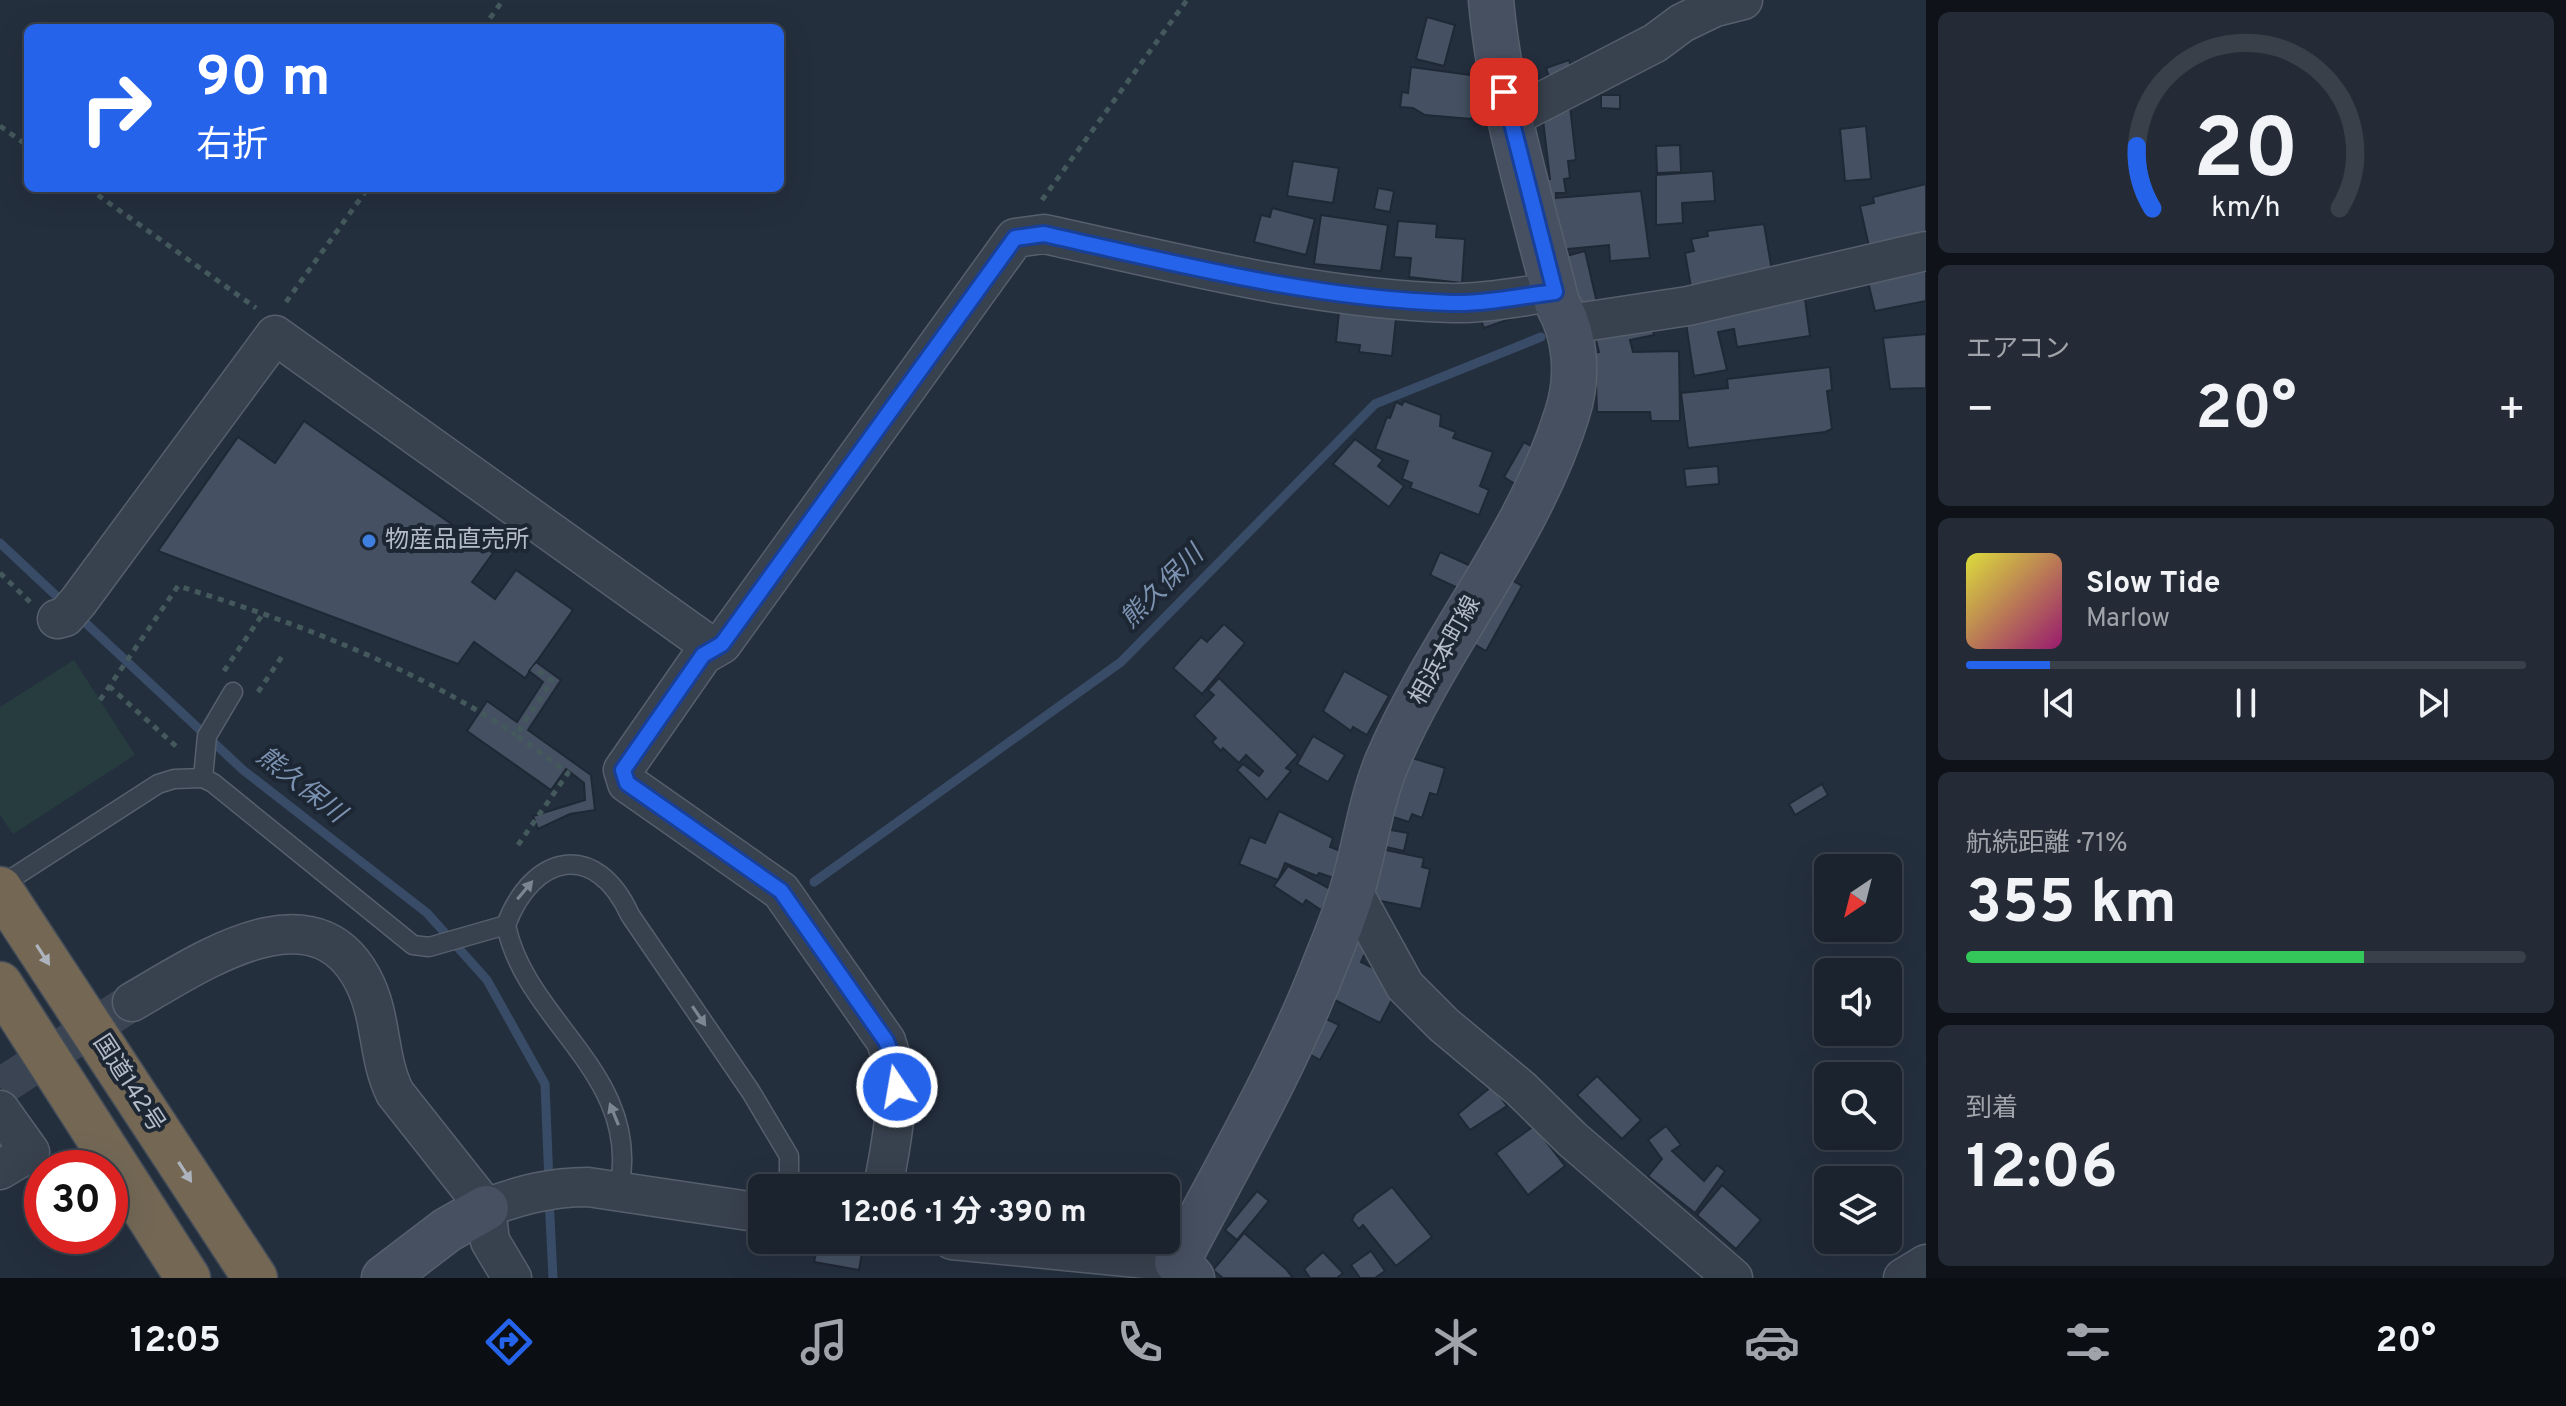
<!DOCTYPE html>
<html lang="ja">
<head>
<meta charset="utf-8">
<style>
  body { margin:0; font-family:Overpass,"Noto Sans JP",sans-serif; background:#242b36; color:#f1f3f6; height:100vh; display:flex; flex-direction:column; font-size:30px; white-space:nowrap }
  * { box-sizing:border-box; margin:0 }
  p { font-size:26px; color:#a0a4aa }
  .icon { flex:none; width:44px; height:44px; fill:none; stroke:currentColor; stroke-width:2; stroke-linecap:round; stroke-linejoin:round }
  .map { position:relative; flex:1; overflow:hidden }
  .details { display:flex; flex-direction:column; gap:12px; padding:12px; background:#0f1319; width:640px }
  .details>* { flex:none }
  .banner { position:absolute; left:24px; top:24px; width:760px; height:168px; border-radius:12px; box-shadow:0 8px 32px #0002,0 0 0 2px #39404a; background:#2563eb; color:#fff; overflow:hidden }
  .needle { width:52px; rotate:215deg }
  .buttons { position:absolute; left:1814px; top:854px; display:grid; gap:16px }
  .buttons a { display:grid; place-items:center; width:88px; height:88px; border-radius:12px; background:#1b232e; box-shadow:0 8px 32px #0002,0 0 0 2px #39404a; font-size:40px }
  .speed { position:absolute; left:24px; top:1150px; display:flex; gap:16px; font-size:40px; font-weight:700; text-align:center }
  .speed>* { display:grid; place-content:center; width:104px; height:104px; border-radius:50%; background:#1b232e; box-shadow:0 8px 32px #0002,0 0 0 2px #39404a; line-height:1 }
  .speed .limit { border:12px solid #d22; background:#fff; color:#111 }
  .pin { position:absolute; display:grid; place-items:center; width:68px; height:68px; color:#fff; margin:-34px; border-radius:16px; box-shadow:0 4px 12px #0006 }
  .me { position:absolute; width:88px; margin:-44px; rotate:348deg; stroke-linejoin:round; filter:drop-shadow(0 0 6px #0008) }
  .turn { display:flex; align-items:center; gap:28px; height:168px; padding:0 40px; font-size:36px }
  .turn .icon { width:104px; height:104px; stroke-width:2.5 }
  .turn b { display:block; font-size:56px; line-height:68px }
  .big { font-size:60px; font-weight:700; line-height:1.1 }
  .details .widget { flex:1; display:flex; flex-direction:column; justify-content:center; gap:12px; min-width:0; padding:0 28px; border-radius:12px; background:#242b36 }
  .details .dial { align-items:center; gap:0 }
  .dial svg { height:208px; overflow:visible; fill:none; stroke:#39404a; stroke-width:7; stroke-linecap:round; text-anchor:middle }
  .dial text { fill:#f1f3f6; stroke:none }
  .song { display:flex; align-items:center; gap:24px }
  .cover { width:96px; height:96px; border-radius:12px; background:linear-gradient(135deg,hsl(60 70% 55%),hsl(320 70% 35%)) }
  .played { height:8px; border-radius:4px; background:linear-gradient(90deg,#2563eb 15%,#39404a 15%) }
  .keys { display:flex; justify-content:space-around; direction:ltr }
  .heat { display:flex; justify-content:space-between; align-items:center; font-size:44px; direction:ltr }
  .charge { height:12px; border-radius:6px; background:linear-gradient(90deg,#34c759 71%,#39404a 0) }
  .trip { position:absolute; left:748px; top:1174px; width:432px; height:80px; border-radius:12px; background:#1b232e; box-shadow:0 8px 32px #0002,0 0 0 2px #39404a; font-weight:700; line-height:80px; text-align:center }
  .dock { display:flex; height:128px; justify-content:space-around; align-items:center; background:#0b0e12; color:#a0a4aa }
  .dock .icon { width:56px; height:56px }
  .dock .current { color:#2563eb }
  .dock b { font-size:36px; color:#f1f3f6 }
  main { display:flex; flex:1; min-height:0 }
  .map>svg:first-child { display:block }
  .green { fill:#263c3f }
  .lines { fill:none; stroke-linecap:round; stroke-linejoin:round }
  .stream { stroke:#394c67; stroke-width:9 }
  .building { fill:#455162; stroke:#1f2835; stroke-width:2 }
  .street-tunnel { stroke:#3a4453; stroke-width:38; stroke-dasharray:38 19; stroke-linecap:butt }
  .lane-casing { stroke:#565f6c; stroke-width:21 }
  .street-casing { stroke:#565f6c; stroke-width:41 }
  .secondary-casing { stroke:#565f6c; stroke-width:47 }
  .highway-casing { stroke:#434c59; stroke-width:47 }
  .path { stroke:#44595c; stroke-width:5; stroke-dasharray:6 6; stroke-linecap:butt }
  .lane { stroke:#38414e; stroke-width:18 }
  .street { stroke:#38414e; stroke-width:38 }
  .secondary { stroke:#465061; stroke-width:44 }
  .highway { stroke:#746855; stroke-width:44 }
  .oneway { fill:#7c8592 }
  .oneway2 { fill:#aeb4bd }
  .route-casing { stroke:#184099; stroke-width:20 }
  .route { stroke:#2563eb; stroke-width:14 }
  .shop-dot { fill:#3f7fe0; stroke:#1d2633; stroke-width:3 }
  .labels { text-anchor:middle; dominant-baseline:central; stroke-width:8; stroke-linejoin:round; paint-order:stroke }
  .poi-label { font-size:24px; fill:#b4bcc9; stroke:#1d2633; text-anchor:start }
  .street-label { font-size:24px; fill:#b4bcc9; stroke:#1d2633 }
  .water-label { font-size:26px; font-style:italic; fill:#7c92b1; stroke:#1d2633 }
</style>
</head>
<body>
<main>
<div class="map">
<svg width="1926" height="1278" viewBox="0 0 1926 1278">
  <rect width="100%" height="100%" fill="#242f3e"/>
  <path class="green" d="M74 660 135 755 13 834 0 815V707Z"/>
  <g class="lines">
    <g class="stream">
      <path d="M0 543 65 604"/>
      <path d="M76 614 243 770 427 913 487 980 545 1084 549 1183"/>
      <path d="M814 882 1121 662 1375 404 1541 337"/>
      <path d="M549 1197 553 1278"/>
    </g>
  </g>
  <g class="building">
    <path d="M1427 17 1455 25 1444 66 1416 59Z"/>
    <path d="M1569 60 1575 79 1553 89 1546 68Z"/>
    <path d="M1411 67 1478 76 1472 119 1425 115 1413 108 1400 107 1402 92 1408 93Z"/>
    <path d="M1601 95H1620V109L1601 108Z"/>
    <path d="M1570 106 1576 160 1568 161 1570 178 1564 179 1566 193H1556V198L1641 191 1650 258 1610 261 1609 245 1557 250 1546 180 1550 179 1543 120Z"/>
    <path d="M1866 126 1871 179 1845 181 1840 129Z"/>
    <path d="M1680 145 1681 172 1657 173 1656 146Z"/>
    <path d="M1293 161 1339 168 1333 203 1287 196Z"/>
    <path d="M1713 171 1715 201 1682 203 1683 223 1656 225V175Z"/>
    <path d="M1926 184V239L1870 251 1860 206 1874 203 1873 197Z"/>
    <path d="M1378 188 1394 191 1390 212 1374 209Z"/>
    <path d="M1272 208 1315 219 1306 255 1254 242 1261 215 1270 217Z"/>
    <path d="M1321 215 1388 225 1381 271 1314 264Z"/>
    <path d="M1398 221 1437 224 1436 237 1465 239 1462 283 1409 277 1411 258 1394 257Z"/>
    <path d="M1764 224 1772 271 1691 287 1685 253 1694 251 1691 239 1708 236 1707 231Z"/>
    <path d="M1585 251 1597 303 1572 309 1559 258Z"/>
    <path d="M1926 270V301L1875 311 1868 282Z"/>
    <path d="M1805 299 1810 336 1737 347 1734 329 1718 332 1727 370 1694 376 1685 317Z"/>
    <path d="M1506 307 1510 319 1484 328 1479 316Z"/>
    <path d="M1339 312 1396 318 1392 356 1359 352 1360 345 1336 342Z"/>
    <path d="M1651 321 1654 335 1630 340 1633 352 1679 351 1680 421H1651L1650 412H1597L1595 353 1599 352 1595 336Z"/>
    <path d="M1926 334V388L1890 389 1883 338Z"/>
    <path d="M1830 367 1832 390 1827 391 1832 429 1825 432 1688 448 1681 393 1728 388 1727 379Z"/>
    <path d="M1404 401 1441 415 1440 426 1456 432 1453 438 1493 452 1480 486 1489 490 1479 515 1410 488 1412 483 1402 479 1408 461 1375 449 1387 417 1390 418 1396 402 1402 405Z"/>
    <path d="M304 421 493 553 472 582 495 599 516 570 573 610 525 678 474 642 458 664 158 551 238 437 275 463Z"/>
    <path d="M1355 439 1383 460 1378 466 1404 486 1389 507 1333 464Z"/>
    <path d="M1524 442 1535 448 1515 484 1504 477Z"/>
    <path d="M1718 466 1719 484 1686 487 1684 469Z"/>
    <path d="M1440 552 1471 566 1460 589 1430 575Z"/>
    <path d="M1497 572 1522 586 1486 651 1462 637Z"/>
    <path d="M1224 624 1245 643 1202 694 1173 668 1201 637 1207 642Z"/>
    <path d="M536 662 561 680 528 730 591 775 595 810 570 814 538 829 533 816 585 800 584 783 566 769 551 790 467 731 487 701 517 722 543 682 529 671Z"/>
    <path d="M1344 671 1389 696 1367 735 1353 727 1351 731 1323 711Z"/>
    <path d="M1219 678 1298 755 1286 768 1291 771 1267 800 1237 770 1243 764 1259 776 1263 771 1246 755 1239 763 1223 748 1221 751 1212 742 1216 738 1194 716 1214 695 1208 690Z"/>
    <path d="M1313 736 1345 755 1328 782 1297 764Z"/>
    <path d="M1409 757 1445 768 1437 795 1430 793 1422 818 1412 814 1409 822 1390 816Z"/>
    <path d="M1822 784 1828 795 1795 815 1789 804Z"/>
    <path d="M1279 811 1333 838 1330 847 1343 852 1337 879 1319 873 1317 876 1285 863 1278 880 1239 864 1250 837 1265 843Z"/>
    <path d="M1385 829 1408 833 1404 851 1382 846Z"/>
    <path d="M1381 849 1424 858 1422 867 1430 869 1421 909 1371 899Z"/>
    <path d="M1288 866 1334 891 1321 910 1306 900 1303 905 1274 886Z"/>
    <path d="M1354 941 1368 947 1361 962 1387 975 1397 990 1380 1023 1327 996Z"/>
    <path d="M1322 1017 1339 1025 1320 1060 1304 1051Z"/>
    <path d="M1597 1076 1641 1120 1622 1139 1577 1095Z"/>
    <path d="M1492 1086 1507 1106 1470 1130 1458 1114Z"/>
    <path d="M1534 1126 1565 1166 1528 1195 1496 1153Z"/>
    <path d="M1666 1126 1681 1145 1672 1151 1704 1181 1717 1165 1725 1171 1695 1213 1648 1176 1662 1159 1648 1140Z"/>
    <path d="M1722 1185 1761 1220 1736 1249 1697 1215Z"/>
    <path d="M1392 1187 1432 1237 1396 1266 1363 1225 1359 1229 1352 1220 1355 1214Z"/>
    <path d="M1257 1191 1269 1201 1237 1240 1225 1230Z"/>
    <path d="M1244 1233 1286 1269 1293 1278H1223L1213 1270Z"/>
    <path d="M819 1240 864 1242 859 1270 814 1262Z"/>
    <path d="M1371 1251 1385 1271 1375 1278H1360L1351 1265Z"/>
    <path d="M1323 1252 1343 1273 1337 1278H1310L1304 1269Z"/>
  </g>
  <g class="lines">
    <path class="street-tunnel" d="M0 1087 132 1002"/>
    <defs>
      <g id="lane">
        <path d="M203 778 207 736 233 692"/>
        <path d="M0 886 158 784 174 779 203 778 213 783 413 945 429 947 506 925"/>
        <path d="M619 1190C643 1074 526 1023 506 925 533 853 596 840 630 915L751 1092 789 1156V1188"/>
      </g>
      <g id="street">
        <path d="M1510 118 1655 43 1682 23 1715 7 1743 0"/>
        <path d="M1570 324 1688 306 1926 251"/>
        <path d="M57 619 65 617 78 602 275 335 702 640 703 655"/>
        <path d="M1352 890 1405 986 1444 1025 1521 1089 1572 1139 1733 1278"/>
        <path d="M132 1002C197 965 317 879 366 986 382 1021 378 1059 395 1093L486 1208 490 1241 512 1278"/>
        <path d="M0 1110 30 1152 0 1170"/>
        <path d="M883 1188C892 1137 904 1091 886 1041L781 891 627 783 623 770 703 655 722 644 1015 238 1044 234C1178 263 1313 299 1452 303 1485 304 1521 296 1555 292"/>
        <path d="M486 1208C520 1195 551 1187 588 1187L762 1213"/>
        <path d="M952 1240 1177 1262"/>
        <path d="M1903 1278 1926 1264"/>
      </g>
      <g id="secondary">
        <path d="M384 1278 447 1230 486 1208"/>
        <path d="M1192 1278 1177 1262C1229 1163 1287 1064 1327 959 1336 937 1345 914 1352 891 1365 848 1370 803 1387 762 1438 642 1528 539 1567 414 1579 377 1576 336 1557 303 1532 203 1500 103 1491 0"/>
      </g>
      <g id="highway">
        <path d="M0 889 255 1278"/>
        <path d="M0 984 188 1278"/>
      </g>
    </defs>
    <use href="#lane" class="lane-casing"/>
    <use href="#street" class="street-casing"/>
    <use href="#secondary" class="secondary-casing"/>
    <use href="#highway" class="highway-casing"/>
    <g class="path">
      <path d="M483 28 503 0"/>
      <path d="M0 126 28 146"/>
      <path d="M88 188 256 308"/>
      <path d="M1042 200 1187 0"/>
      <path d="M286 302 368 188"/>
      <path d="M0 573 30 602"/>
      <path d="M224 671 264 612"/>
      <path d="M109 686 179 749"/>
      <path d="M258 692 283 655"/>
      <path d="M100 700 178 586C290 620 419 669 516 735"/>
      <path d="M518 845 568 773 516 735 552 681 533 667"/>
    </g>
    <use href="#lane" class="lane"/>
    <use href="#street" class="street"/>
    <use href="#secondary" class="secondary"/>
    <use href="#highway" class="highway"/>
  </g>
  <defs><path id="oneway-solid" d="M-6-.8H1V-3.2L6.5 0L1 3.2V.8H-6Z" transform="scale(2)"/></defs>
  <g class="oneway">
    <use href="#oneway-solid" transform="translate(525 890) rotate(-50)"/>
    <use href="#oneway-solid" transform="translate(699 1016) rotate(56)"/>
    <use href="#oneway-solid" transform="translate(614 1114) rotate(-112)"/>
  </g>
  <g class="oneway2">
    <use href="#oneway-solid" transform="translate(43 955) rotate(57)"/>
    <use href="#oneway-solid" transform="translate(185 1172) rotate(57)"/>
  </g>
  <g class="lines">
    <defs>
      <path id="route" d="M897 1087 896 1067 886 1041 781 891 627 783 623 770 703 655 722 644 1015 238 1044 234C1178 264 1314 299 1452 303 1485 304 1521 296 1555 292L1504 92"/>
    </defs>
    <use href="#route" class="route-casing"/>
    <use href="#route" class="route"/>
  </g>
  <circle class="shop-dot" cx="369" cy="541" r="8"/>
  <g class="labels">
    <g class="poi-label">
      <text x="385" y="541">物産品直売所</text>
    </g>
    <g class="street-label">
      <text transform="translate(1446 651) rotate(-61)">相浜本町線</text>
      <text transform="translate(128 1084) rotate(57)">国道142号</text>
    </g>
    <g class="water-label">
      <text transform="translate(1163 588) rotate(-45)">熊久保川</text>
      <text transform="translate(300 786) rotate(38)">熊久保川</text>
    </g>
  </g>
</svg>
<div class="buttons">
<a><svg class="needle" viewBox="-14 -14 28 28"><path d="M0-13l5 13h-10z" fill="#e53935"/><path d="M0 13l5-13h-10z" fill="#a0a4aa"/></svg></a>
<a><svg class="icon" aria-label="sound" viewBox="0 0 24 24"><path d="M4 9h4l5-4v14l-5-4H4zM17 9q2 3 0 6"/></svg></a>
<a><svg class="icon" aria-label="search" viewBox="0 0 24 24"><circle cx="10" cy="10" r="6"/><path d="M15 15l6 6"/></svg></a>
<a><svg class="icon" aria-label="layers" viewBox="0 0 24 24"><path d="M12 4l9 5-9 5-9-5zM3 14l9 5 9-5"/></svg></a>
</div>
<div class="speed"><div class="limit">30</div></div>
<div class="pin" style="left:1504px;top:92px;background:#d93025"><svg class="icon" aria-label="arrive" viewBox="0 0 24 24"><path d="M6 21V4h12l-3 4 3 4H6"/></svg></div>
<svg class="me" style="left:897px;top:1087px" viewBox="-20 -20 40 40"><circle r="17" fill="#2563eb" stroke="#fff" stroke-width="3"/><path d="M0-11L8 9 0 5-8 9z" fill="#fff"/></svg>
<div class="trip">12:06 · 1 分 · 390 m</div>
<div class="banner">
<div class="turn"><svg class="icon" aria-label="right" viewBox="0 0 24 24"><path d="M7 20v-9h11M14 6l5 5-5 5"/></svg><div><b>90 m</b>右折</div></div>
</div>
</div>
<section class="details">
<div class="widget dial"><svg viewBox="0 0 100 80">
<path d="M14 69A42 42 0 1 1 86 69"/>
<path d="M14 69A42 42 0 0 1 8 45" stroke="#2563eb"/>
<text x="50" y="56" font-size="32" font-weight="700">20</text>
<text x="50" y="72" font-size="11">km/h</text>
</svg></div>
<div class="widget"><p>エアコン</p>
<div class="heat"><a>−</a><b class="big">20°</b><a>+</a></div>
</div>
<div class="widget">
<div class="song"><i class="cover"></i><div><b>Slow Tide</b><p>Marlow</p></div></div>
<div class="played"></div>
<div class="keys"><svg class="icon" aria-label="previous" viewBox="0 0 24 24"><path d="M18 5L8 12l10 7zM5 5v14"/></svg><svg class="icon" aria-label="pause" viewBox="0 0 24 24"><path d="M8 5v14M16 5v14"/></svg><svg class="icon" aria-label="next" viewBox="0 0 24 24"><path d="M6 5l10 7-10 7zM19 5v14"/></svg></div>
</div>
<div class="widget"><p>航続距離 · 71%</p><b class="big">355 km</b><div class="charge"></div></div>
<div class="widget"><p>到着</p><b class="big">12:06</b></div>
</section>
</main>
<nav class="dock">
<b>12:05</b>
<svg class="icon current" aria-label="directions" viewBox="0 0 24 24"><path d="M12 3l9 9-9 9-9-9zM9 14v-3h6M13 9l2 2-2 2"/></svg>
<svg class="icon" aria-label="music" viewBox="0 0 24 24"><path d="M9 18V5l10-2v13"/><circle cx="6" cy="18" r="3"/><circle cx="16" cy="16" r="3"/></svg>
<svg class="icon" aria-label="phone" viewBox="0 0 24 24"><path d="M5 4h4l2 5-3 2q2 4 5 5l2-3 5 2v4C11 20 4 13 5 4z"/></svg>
<svg class="icon" aria-label="climate" viewBox="0 0 24 24"><path d="M12 3v18M4 7l16 10M4 17L20 7"/></svg>
<svg class="icon" aria-label="car" viewBox="0 0 24 24"><path d="M5 17H2v-5l4-1 3-4h7l3 4 3 1v5h-3M9 17h6M6 11h13"/><circle cx="7" cy="17" r="2"/><circle cx="17" cy="17" r="2"/></svg>
<svg class="icon" aria-label="filters" viewBox="0 0 24 24"><path d="M4 7h16M4 17h16"/><circle cx="9" cy="7" r="2"/><circle cx="15" cy="17" r="2"/></svg>
<b>20°</b>
</nav>
</body>
</html>
